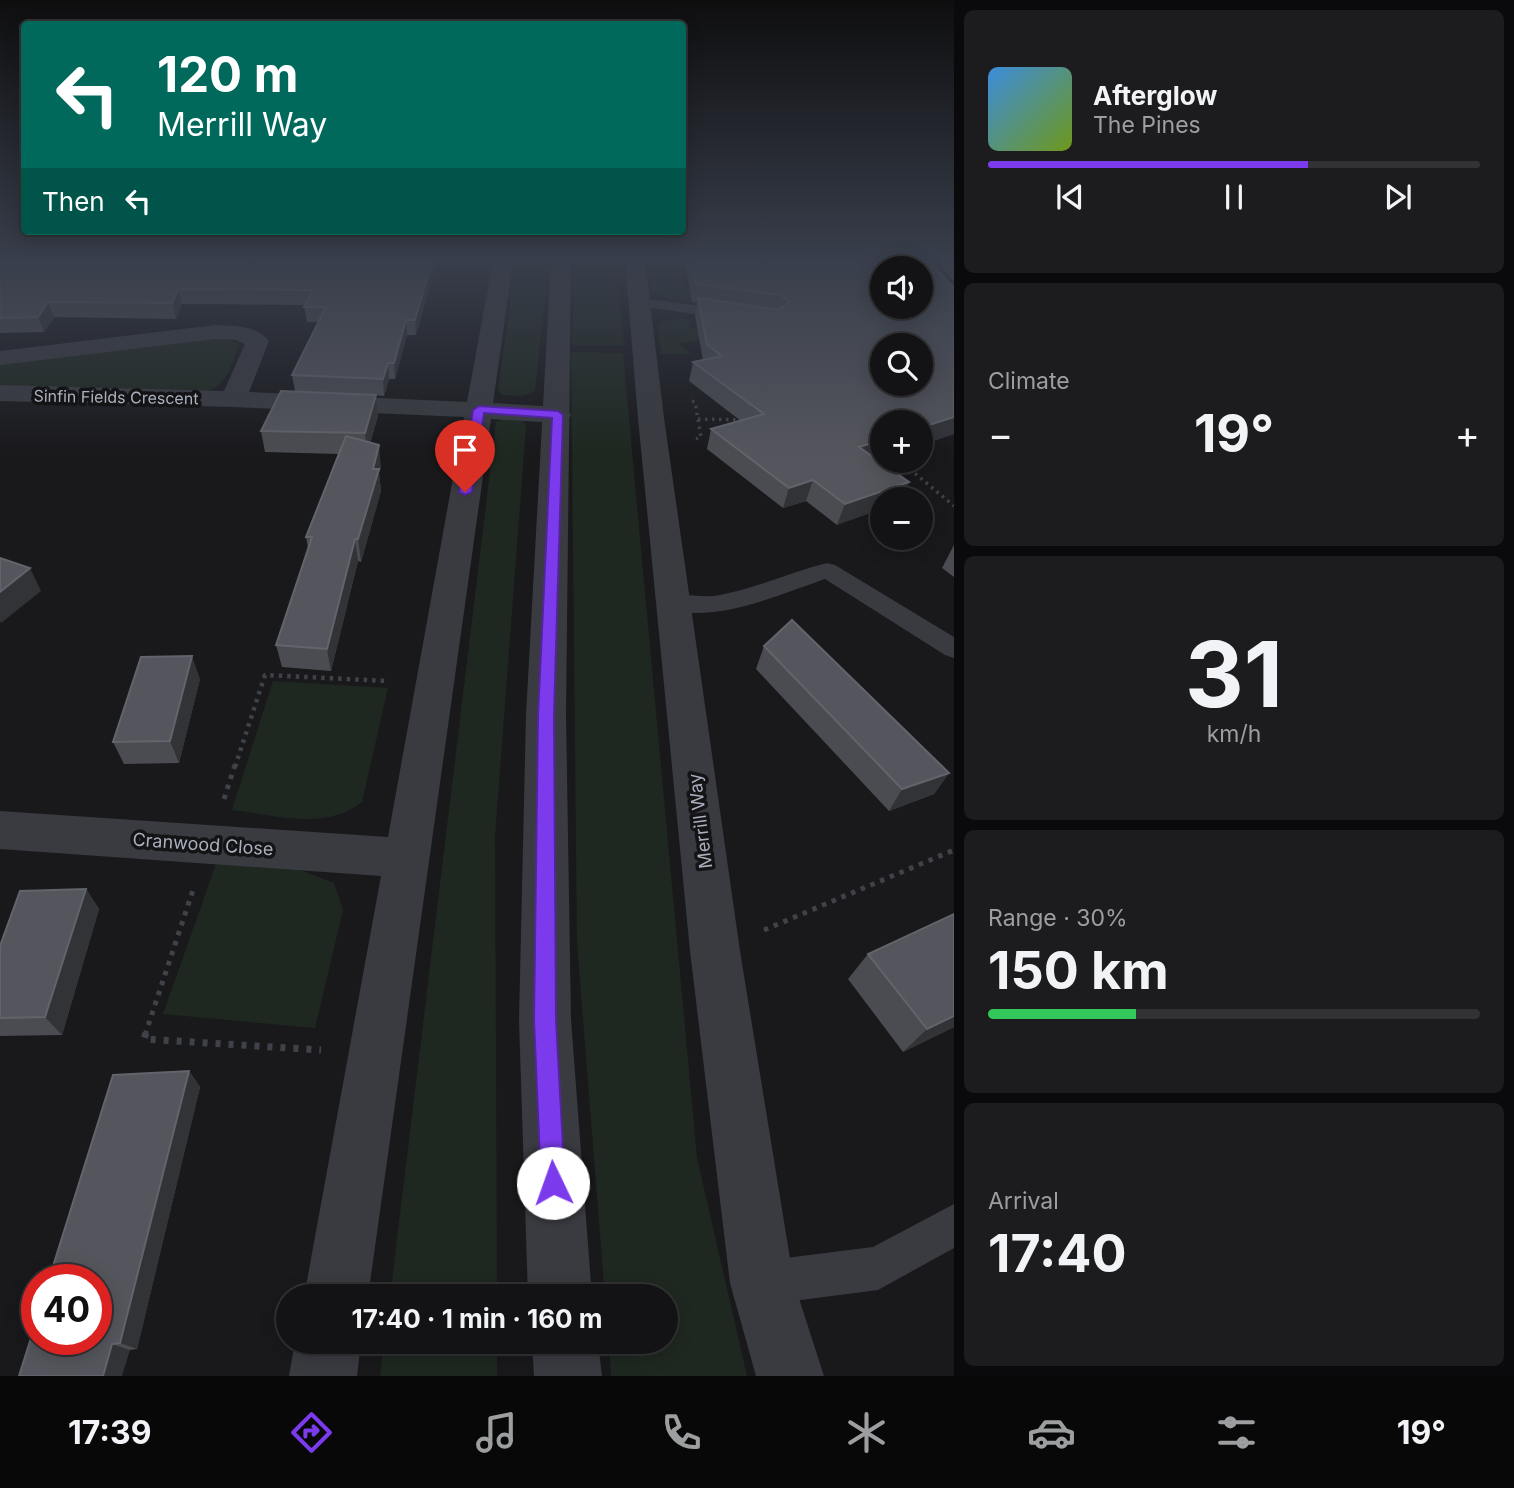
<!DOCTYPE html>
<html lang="en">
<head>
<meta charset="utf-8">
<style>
  body { margin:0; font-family:Inter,sans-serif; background:#1c1c1e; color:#f1f3f6; height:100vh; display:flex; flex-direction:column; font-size:26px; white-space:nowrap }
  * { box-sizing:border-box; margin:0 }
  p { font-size:23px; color:#9d9ea0 }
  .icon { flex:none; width:38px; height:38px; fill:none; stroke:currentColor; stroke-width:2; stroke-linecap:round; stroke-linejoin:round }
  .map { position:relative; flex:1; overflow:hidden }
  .side { display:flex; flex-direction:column; gap:10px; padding:10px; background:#0a0a0c; width:560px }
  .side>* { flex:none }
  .guide { position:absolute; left:21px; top:21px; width:665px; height:214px; border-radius:7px; box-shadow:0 4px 18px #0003,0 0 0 2px #323234; background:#00695c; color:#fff; overflow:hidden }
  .buttons { position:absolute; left:870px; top:256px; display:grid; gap:14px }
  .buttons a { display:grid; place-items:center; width:63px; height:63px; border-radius:50%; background:#131315; box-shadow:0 4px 18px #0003,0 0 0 2px #323234; font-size:35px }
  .speed { position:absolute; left:21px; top:1264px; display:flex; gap:14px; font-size:35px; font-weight:700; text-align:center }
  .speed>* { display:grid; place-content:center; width:91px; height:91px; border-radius:50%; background:#131315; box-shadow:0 4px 18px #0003,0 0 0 2px #323234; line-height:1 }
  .speed .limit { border:10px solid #d22; background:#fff; color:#111 }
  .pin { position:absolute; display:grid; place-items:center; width:60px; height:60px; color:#fff; margin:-72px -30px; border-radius:50% 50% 50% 0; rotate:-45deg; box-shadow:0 0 7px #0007 }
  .pin .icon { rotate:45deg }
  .me { position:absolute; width:77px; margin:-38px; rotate:357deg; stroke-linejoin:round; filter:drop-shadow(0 0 5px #0008) }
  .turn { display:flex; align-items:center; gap:24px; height:147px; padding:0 21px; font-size:32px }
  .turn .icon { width:91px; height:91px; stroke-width:2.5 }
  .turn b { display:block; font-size:49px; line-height:60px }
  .then { display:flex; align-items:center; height:66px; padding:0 21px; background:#0003; gap:14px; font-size:26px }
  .big { font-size:52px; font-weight:700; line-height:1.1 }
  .side .tile { flex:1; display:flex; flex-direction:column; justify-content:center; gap:10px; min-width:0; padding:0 24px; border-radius:10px; background:#1c1c1e }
  .side .dial { align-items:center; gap:0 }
  .dial b { font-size:91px; line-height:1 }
  .song { display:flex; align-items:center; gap:21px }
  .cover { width:84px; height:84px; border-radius:10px; background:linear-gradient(135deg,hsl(210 70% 55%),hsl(80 70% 35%)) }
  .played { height:7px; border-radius:4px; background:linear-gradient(90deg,#7c3aed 65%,#323234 65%) }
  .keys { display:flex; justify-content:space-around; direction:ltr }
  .heat { display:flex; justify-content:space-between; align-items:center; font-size:38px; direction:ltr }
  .charge { height:10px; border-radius:5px; background:linear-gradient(90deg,#34c759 30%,#323234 0) }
  .trip { position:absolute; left:276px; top:1284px; width:402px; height:70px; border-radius:35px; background:#131315; box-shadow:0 4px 18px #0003,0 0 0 2px #323234; font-weight:700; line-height:70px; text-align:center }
  .dock { display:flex; height:112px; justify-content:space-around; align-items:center; background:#080808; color:#9d9ea0 }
  .dock .icon { width:49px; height:49px }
  .dock .on { color:#7c3aed }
  .dock b { font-size:32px; color:#f1f3f6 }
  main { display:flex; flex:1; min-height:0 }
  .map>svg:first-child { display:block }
  .green { fill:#1e2820 }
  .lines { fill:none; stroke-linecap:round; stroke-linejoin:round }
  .path-far3 { stroke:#3f4248; stroke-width:3.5; stroke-dasharray:2.5 4.5; stroke-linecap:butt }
  .path-far2 { stroke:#3f4248; stroke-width:4.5; stroke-dasharray:3.5 5; stroke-linecap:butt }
  .path-far1 { stroke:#3f4248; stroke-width:5; stroke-dasharray:4.5 6; stroke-linecap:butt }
  .path { stroke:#3f4248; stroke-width:7; stroke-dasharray:5 8; stroke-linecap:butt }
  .service { fill:#3a3b41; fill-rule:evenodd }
  .minor { fill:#3a3b41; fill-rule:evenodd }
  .tertiary { fill:#3a3b41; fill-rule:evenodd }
  .wall { fill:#4a4c51 }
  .shaded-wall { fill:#323337 }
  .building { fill:#55565d; stroke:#62646c; stroke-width:2; fill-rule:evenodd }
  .route { fill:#7c3aed; stroke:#51269a; stroke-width:2 }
  .labels { text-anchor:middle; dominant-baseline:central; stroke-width:7; stroke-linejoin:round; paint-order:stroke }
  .far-street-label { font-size:16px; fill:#aab0bd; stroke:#141417 }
  .street-label { font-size:18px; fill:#aab0bd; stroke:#141417 }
</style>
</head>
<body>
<main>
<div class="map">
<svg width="954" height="1376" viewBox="0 0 954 1376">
  <rect width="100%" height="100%" fill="#19191c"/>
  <g class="green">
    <path d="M516 261H549L535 391 523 396 502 395 498 390Z"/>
    <path d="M575 261H616L624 346 572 345Z"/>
    <path d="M647 261H685L686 267 681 274 684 288 818 306 802 321 668 299 652 291Z"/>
    <path d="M683 319 691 320 689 328 758 339 882 383H894L822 395 709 337 679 344 691 354H661L658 326 663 321Z"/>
    <path d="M228 338 239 345C229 369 228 387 200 393L0 386V364Z"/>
    <path d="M571 352 623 353 697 1158 747 1376H611L609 1342H667V1297H605L577 943Z"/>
    <path d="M506 418 523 421 526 426 495 836 497 1297H390L496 422Z"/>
    <path d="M273 681 388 688 362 802C326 831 275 815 232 810Z"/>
    <path d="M216 864 300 870 334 883 343 910 315 1028 163 1014Z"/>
    <path d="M384 1342H497V1376H380Z"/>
  </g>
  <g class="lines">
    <g class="path-far3">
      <path d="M692 401 695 402 701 437 696 439"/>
      <path d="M698 419 745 420"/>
      <path d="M899 460 954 506"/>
    </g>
    <path class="path-far2" d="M235 767 265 675 388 681"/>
    <g class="path-far1">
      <path d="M224 799 235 765"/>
      <path d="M764 930 954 850"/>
      <path d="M145 1035 193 890"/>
    </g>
    <path class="path" d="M146 1033 144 1039 321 1050"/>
    <g class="service">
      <path d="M640 298 732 310 740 315 732 320 635 305 633 302Z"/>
      <path d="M827 563 835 565 954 637V658L945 655 825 579C775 596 718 623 665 609L661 603 665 597C683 592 702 599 720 595 757 588 791 572 827 563Z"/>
      <path d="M954 1204V1248L878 1290 762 1305 747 1298 740 1283 747 1268 762 1261 873 1247Z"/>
    </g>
    <g class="minor">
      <path d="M493 261H513L493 403 558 407 567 409 571 415 567 421 558 423 491 419 368 1297H304L381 876 0 849V811L388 837 464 417 233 407 0 401V385L224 391 245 344 236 340 216 339 0 365V351L216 325C234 326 257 325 269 341L249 392 467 402Z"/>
      <path d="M625 261H645L664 418 740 951 794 1283 824 1376H756L730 1283 690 951 638 418Z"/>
      <path d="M295 1342H361L357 1376H289Z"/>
    </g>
    <g class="tertiary">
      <path d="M551 261H571L566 715 571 1020 592 1297H528L519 1020 526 715Z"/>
      <path d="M532 1342H598L602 1376H534Z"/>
    </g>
  </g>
  <g class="wall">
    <path d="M0 261H437L416 335H407L395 379H389L384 396 376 395 378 416 370 443 381 467 379 473 381 491 361 562 358 561 331 671 282 667 276 645 308 548 306 537 339 454 265 452 261 431 295 391 292 375 318 322H307L304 307 305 305 182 304 176 319 54 317 44 332 0 333Z"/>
    <path d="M685 261H930L952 286H954V434L920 445V422L882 457 877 459 909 482 902 499H882L837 525 806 501 783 508 707 449 711 429 741 421 689 381 693 362 703 360 695 316 697 303 692 302Z"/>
    <path d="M936 261H954V281Z"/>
    <path d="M954 545V577L942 568Z"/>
    <path d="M764 646 949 773 934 794 889 811 756 669Z"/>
    <path d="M200 679 179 763 124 764 113 742Z"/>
    <path d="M86 889 99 909 62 1035 0 1036V946Z"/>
    <path d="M868 954 954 1027 903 1052 848 979Z"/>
    <path d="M189 1071 200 1087 137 1349 130 1350 19 1376Z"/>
  </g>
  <g class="shaded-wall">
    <path d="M432 261H437L416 335 415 320Z"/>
    <path d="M178 289 182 304 176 319 172 303Z"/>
    <path d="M48 302 54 317 44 332 38 317Z"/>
    <path d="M406 320 407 335 395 379 394 363Z"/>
    <path d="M388 363 389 379 384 396 383 379Z"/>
    <path d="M376 395 378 416 367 454 365 433Z"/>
    <path d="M954 417V434L920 445V428Z"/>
    <path d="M882 440V457L852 467 859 447Z"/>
    <path d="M379 445 381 467 379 473 381 491 361 562 358 539Z"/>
    <path d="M813 480 806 501 783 508 789 488Z"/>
    <path d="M909 482 902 499H882V509L837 525 845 504Z"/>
    <path d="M355 539 358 561 331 671 327 649Z"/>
    <path d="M30 568 41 591 1 623 0 621V592Z"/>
    <path d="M192 656 200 679 179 763 170 741Z"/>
    <path d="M949 773 934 794 889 811 902 789Z"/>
    <path d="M86 889 99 909 62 1035 45 1017Z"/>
    <path d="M954 1016V1027L903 1052 927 1029Z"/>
    <path d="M189 1071 200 1087 137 1349 120 1343Z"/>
    <path d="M112 1344 130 1350 122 1376H103Z"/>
  </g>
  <g class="building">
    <path d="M0 261H432L415 320H406L394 363H388L383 379 292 375 326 307H304L313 290 178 289 172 303 48 302 38 317 0 318Z"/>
    <path d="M691 261H930L952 286H954V417L920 428V422H882V440L859 447 909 482 845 504 813 480 789 488 711 429 764 414 693 362 722 356 707 345 698 298 779 310 790 301 780 295 696 284ZM882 268H920V306H882ZM882 345H920V383H882Z"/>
    <path d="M281 391 376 395 365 433 261 431Z"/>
    <path d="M346 436 379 445 373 469H379L358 539H355L327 649 276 645 312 537H306Z"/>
    <path d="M0 558 30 568 0 592Z"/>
    <path d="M792 620 949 773 902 789 764 646Z"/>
    <path d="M192 656 170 741 113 742 141 657Z"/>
    <path d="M86 889 45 1017 0 1018V946L20 891Z"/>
    <path d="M954 914V1016L927 1029 868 954Z"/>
    <path d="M189 1071 120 1343 112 1344 103 1376H19L37 1319V1339H96V1279H49L113 1075Z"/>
  </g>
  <linearGradient id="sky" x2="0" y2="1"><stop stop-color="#0e0e0f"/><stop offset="0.57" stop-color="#383e4b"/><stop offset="1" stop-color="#383e4b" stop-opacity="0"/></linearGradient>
  <rect width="954" height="454" fill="url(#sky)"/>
  <path class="route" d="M479 406 558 411 563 415 554 715 556 1020 565 1183 562 1192 553 1196 544 1192 541 1183 534 1020 538 715 552 418 484 413 472 492 465 495 459 492 473 410Z"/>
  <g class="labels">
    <g class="far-street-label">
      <text transform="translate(116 397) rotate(1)">Sinfin Fields Crescent</text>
    </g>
    <g class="street-label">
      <text transform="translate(700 821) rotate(-97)">Merrill Way</text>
      <text transform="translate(203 844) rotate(4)">Cranwood Close</text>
    </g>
  </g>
</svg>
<div class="buttons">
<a><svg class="icon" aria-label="sound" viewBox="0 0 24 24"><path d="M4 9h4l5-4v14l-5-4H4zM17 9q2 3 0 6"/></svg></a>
<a><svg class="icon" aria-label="search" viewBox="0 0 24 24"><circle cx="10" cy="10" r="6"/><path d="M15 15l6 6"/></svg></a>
<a>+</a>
<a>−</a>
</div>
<div class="speed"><div class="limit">40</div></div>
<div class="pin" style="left:465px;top:492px;background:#d93025"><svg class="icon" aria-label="arrive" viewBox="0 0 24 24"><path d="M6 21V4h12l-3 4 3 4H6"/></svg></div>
<svg class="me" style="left:553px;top:1183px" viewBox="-20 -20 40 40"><circle r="19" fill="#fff"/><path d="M0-13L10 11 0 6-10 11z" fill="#7c3aed"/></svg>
<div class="trip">17:40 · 1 min · 160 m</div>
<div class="guide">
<div class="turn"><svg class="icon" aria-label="left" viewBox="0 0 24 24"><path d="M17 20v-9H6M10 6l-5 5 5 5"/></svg><div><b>120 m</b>Merrill Way</div></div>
<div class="then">Then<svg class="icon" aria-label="left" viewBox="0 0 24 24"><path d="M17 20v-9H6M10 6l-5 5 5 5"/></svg></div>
</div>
</div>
<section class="side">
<div class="tile">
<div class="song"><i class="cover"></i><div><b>Afterglow</b><p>The Pines</p></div></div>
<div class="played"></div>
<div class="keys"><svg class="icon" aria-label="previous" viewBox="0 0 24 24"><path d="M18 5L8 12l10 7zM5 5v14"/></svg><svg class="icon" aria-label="pause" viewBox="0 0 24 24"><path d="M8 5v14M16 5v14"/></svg><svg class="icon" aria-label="next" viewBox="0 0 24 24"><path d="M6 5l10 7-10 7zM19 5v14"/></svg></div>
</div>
<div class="tile"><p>Climate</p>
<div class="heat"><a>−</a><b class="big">19°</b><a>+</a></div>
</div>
<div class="tile dial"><b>31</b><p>km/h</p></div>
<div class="tile"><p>Range · 30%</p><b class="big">150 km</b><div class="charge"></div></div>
<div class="tile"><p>Arrival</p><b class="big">17:40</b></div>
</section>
</main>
<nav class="dock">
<b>17:39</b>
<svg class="icon on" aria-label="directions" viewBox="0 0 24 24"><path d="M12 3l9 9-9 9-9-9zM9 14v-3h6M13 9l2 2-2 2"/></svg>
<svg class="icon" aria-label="music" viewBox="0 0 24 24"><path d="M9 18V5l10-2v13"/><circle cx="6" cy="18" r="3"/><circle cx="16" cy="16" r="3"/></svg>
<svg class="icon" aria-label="phone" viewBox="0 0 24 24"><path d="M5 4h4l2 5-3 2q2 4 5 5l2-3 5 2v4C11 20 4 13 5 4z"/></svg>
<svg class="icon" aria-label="climate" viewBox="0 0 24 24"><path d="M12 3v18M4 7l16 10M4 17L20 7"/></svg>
<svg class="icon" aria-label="car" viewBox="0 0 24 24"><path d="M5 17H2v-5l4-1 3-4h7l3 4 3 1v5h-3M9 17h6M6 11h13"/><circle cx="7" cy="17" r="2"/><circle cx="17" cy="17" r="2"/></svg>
<svg class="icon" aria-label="filters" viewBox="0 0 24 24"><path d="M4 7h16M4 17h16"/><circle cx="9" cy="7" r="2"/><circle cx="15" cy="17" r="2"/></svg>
<b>19°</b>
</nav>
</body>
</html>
